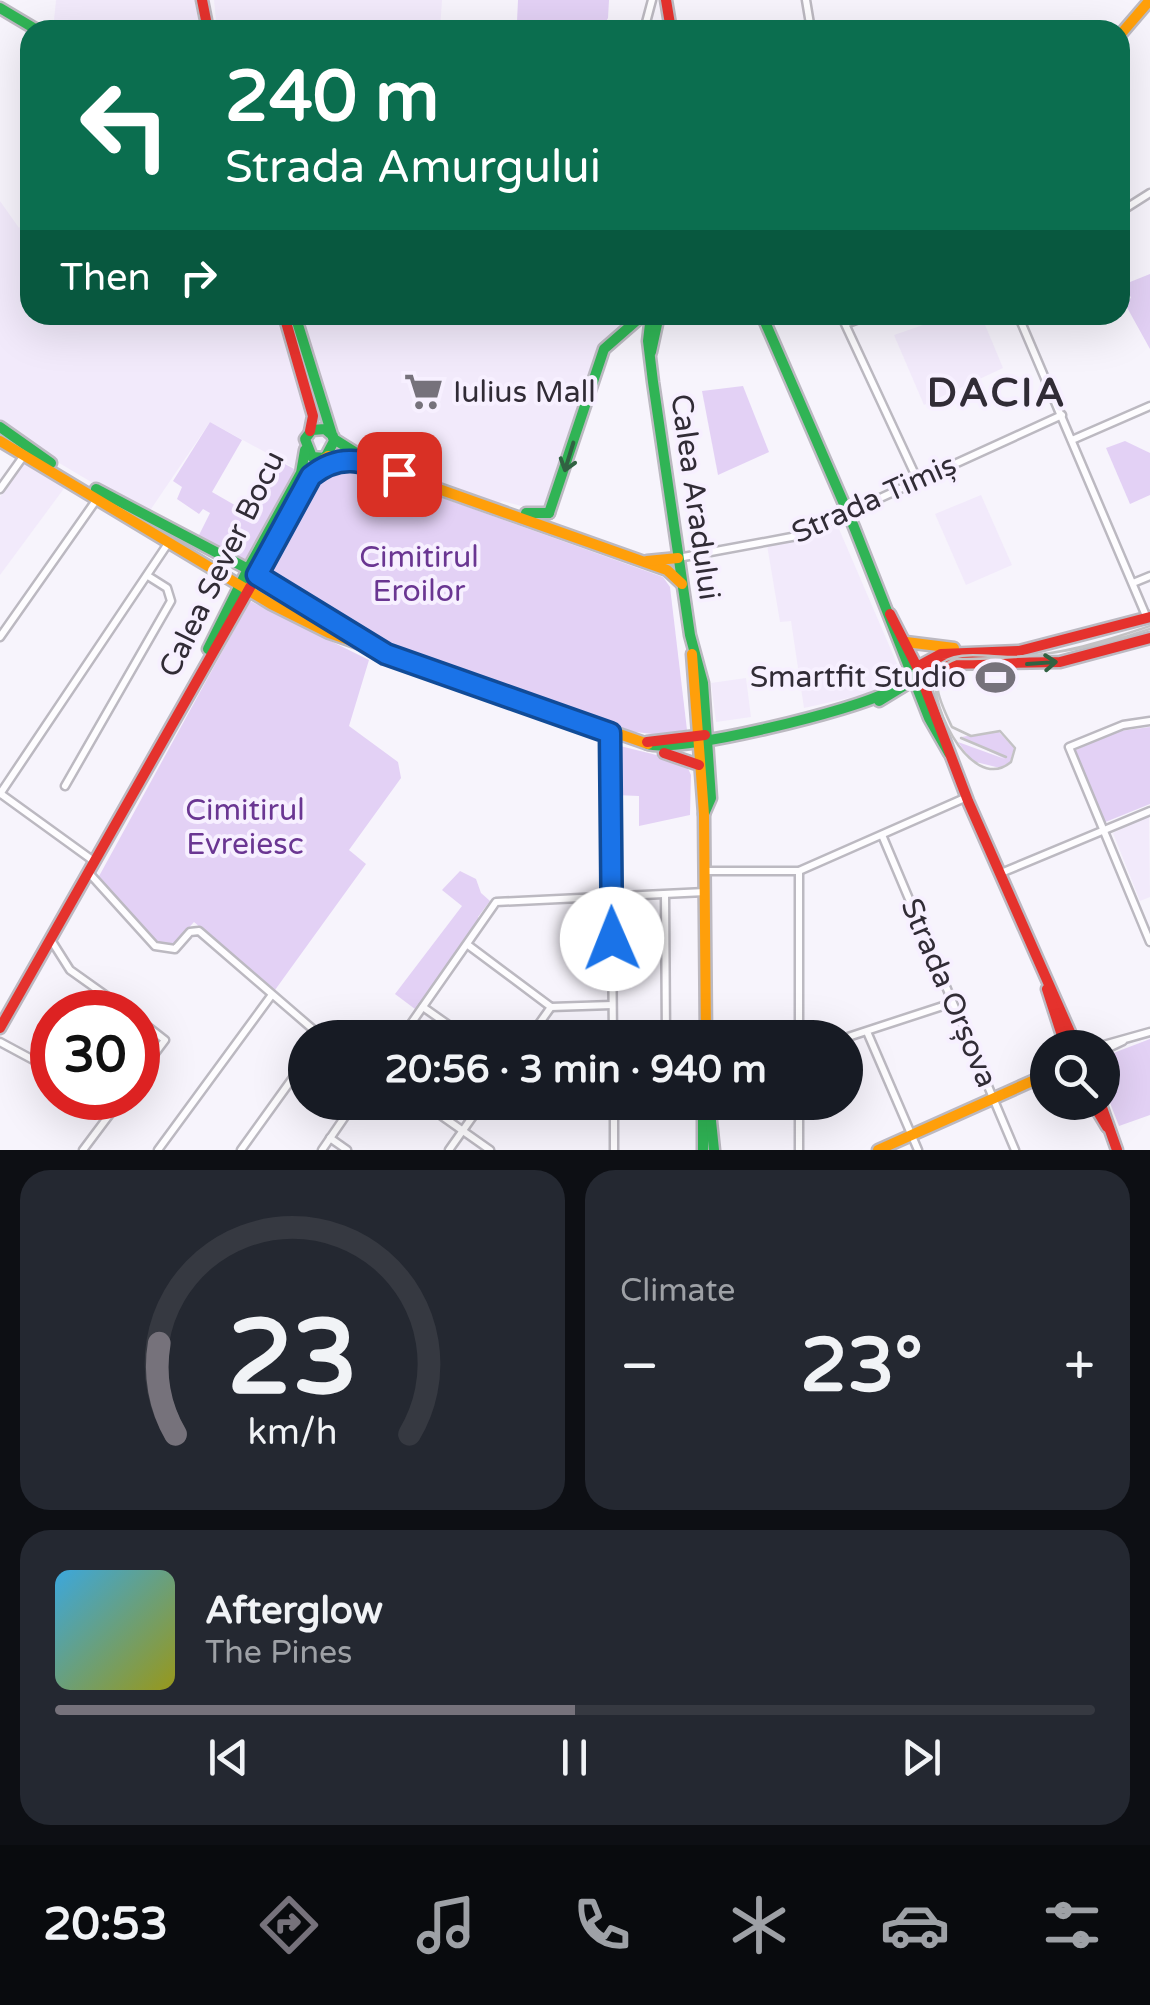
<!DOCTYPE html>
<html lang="en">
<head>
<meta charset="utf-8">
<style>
  body { margin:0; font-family:"Varela Round",sans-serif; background:#242831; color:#f1f3f6; height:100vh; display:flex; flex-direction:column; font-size:38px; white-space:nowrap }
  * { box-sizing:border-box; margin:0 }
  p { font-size:32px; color:#9ea1a6 }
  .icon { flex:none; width:55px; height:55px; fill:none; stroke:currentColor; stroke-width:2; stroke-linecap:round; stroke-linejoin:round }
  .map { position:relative; height:1150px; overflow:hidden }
  .drawer { display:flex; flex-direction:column; gap:20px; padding:20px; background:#0d0f14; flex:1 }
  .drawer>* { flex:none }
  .top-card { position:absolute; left:20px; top:20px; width:1110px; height:305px; border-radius:30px; box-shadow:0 10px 40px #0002; background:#0b6e4f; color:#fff; overflow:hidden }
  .buttons { position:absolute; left:1030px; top:1030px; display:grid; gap:20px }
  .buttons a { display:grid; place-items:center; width:90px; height:90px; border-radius:50%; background:#171b24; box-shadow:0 10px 40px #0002; font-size:50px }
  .speed { position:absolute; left:30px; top:990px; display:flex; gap:20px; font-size:50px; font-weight:700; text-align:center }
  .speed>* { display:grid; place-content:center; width:130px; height:130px; border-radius:50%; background:#171b24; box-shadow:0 10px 40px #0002; line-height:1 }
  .speed .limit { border:15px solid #d22; background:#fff; color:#111 }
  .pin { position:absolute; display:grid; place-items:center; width:85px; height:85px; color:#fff; margin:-42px; border-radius:20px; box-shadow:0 5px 15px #0006 }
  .me { position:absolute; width:110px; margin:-55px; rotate:359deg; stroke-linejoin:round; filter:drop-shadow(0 0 8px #0008) }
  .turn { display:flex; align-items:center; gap:35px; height:210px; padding:0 40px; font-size:45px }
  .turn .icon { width:130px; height:130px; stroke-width:2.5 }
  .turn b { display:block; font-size:70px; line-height:85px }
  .then { display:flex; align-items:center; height:95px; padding:0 40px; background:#0003; gap:20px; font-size:38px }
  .big { font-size:75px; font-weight:700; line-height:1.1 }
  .drawer .widget { flex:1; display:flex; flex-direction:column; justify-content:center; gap:15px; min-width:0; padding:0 35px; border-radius:30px; background:#242831 }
  .drawer .dial { align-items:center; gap:0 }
  .dial svg { height:260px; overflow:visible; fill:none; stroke:#363941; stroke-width:7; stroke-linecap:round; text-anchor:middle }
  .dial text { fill:#f1f3f6; stroke:none }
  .song { display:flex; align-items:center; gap:30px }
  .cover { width:120px; height:120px; border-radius:15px; background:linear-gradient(135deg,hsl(200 70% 55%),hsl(60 70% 35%)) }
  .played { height:10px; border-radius:5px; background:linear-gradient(90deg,#76727b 50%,#363941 50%) }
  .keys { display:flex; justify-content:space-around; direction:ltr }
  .heat { display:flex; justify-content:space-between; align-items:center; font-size:55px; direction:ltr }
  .drawer .tiles { flex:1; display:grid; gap:20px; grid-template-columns:1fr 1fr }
  .widget:last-child { grid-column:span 2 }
  .trip { position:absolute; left:288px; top:1020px; width:575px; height:100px; border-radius:50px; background:#171b24; box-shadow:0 10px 40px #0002; font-weight:700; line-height:100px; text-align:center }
  .tabs { display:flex; height:160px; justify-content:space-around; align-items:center; background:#090b0e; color:#9ea1a6 }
  .tabs .icon { width:70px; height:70px }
  .tabs .current { color:#76727b }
  .tabs b { font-size:45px; color:#f1f3f6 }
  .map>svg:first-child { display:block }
  .built { fill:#f2eafb }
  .green { fill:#e3d1f5 }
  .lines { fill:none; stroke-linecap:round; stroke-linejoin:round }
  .street-casing { stroke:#bcb9c1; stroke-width:11 }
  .fast-casing { stroke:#bcb9c1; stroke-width:15 }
  .slow-casing { stroke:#bcb9c1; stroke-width:15 }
  .jam-casing { stroke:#bcb9c1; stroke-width:15 }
  .street { stroke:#fefdff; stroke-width:6 }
  .fast { stroke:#30b455; stroke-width:10 }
  .slow { stroke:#ff9f0a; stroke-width:10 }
  .jam { stroke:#e5322d; stroke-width:10 }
  .tram { stroke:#c3c2c4; stroke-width:2.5 }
  .oneway { stroke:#316242 }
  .route-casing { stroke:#114b97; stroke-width:25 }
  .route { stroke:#1a73e8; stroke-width:18 }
  .labels { text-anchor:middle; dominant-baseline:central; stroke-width:8; stroke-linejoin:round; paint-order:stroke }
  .poi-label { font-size:30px; fill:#312c36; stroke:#f7f0ff; text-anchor:start }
  .street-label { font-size:30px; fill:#312c36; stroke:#f7f0ff }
  .park-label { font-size:30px; fill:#6a3692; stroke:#f7f0ff }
  .district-label { font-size:40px; font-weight:bold; letter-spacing:2.5px; fill:#312c36; stroke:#f7f0ff }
</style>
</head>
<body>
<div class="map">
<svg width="1150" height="1150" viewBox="0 0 1150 1150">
  <rect width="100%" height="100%" fill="#f7f4fc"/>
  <g class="built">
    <path d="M56 0H197L203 30H53Z"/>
    <path d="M214 0H442L440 30H217Z"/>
    <path d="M0 201 19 228 30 210V315H281L289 320V315H606L620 325 600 359 551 502 540 511 502 501 499 504 321 443 305 474 210 422 147 515 0 428Z"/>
    <path d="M952 315H981L1003 368 924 405 894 335Z"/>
    <path d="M24 463 65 487 0 575V497Z"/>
    <path d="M981 495 1012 565 966 585 935 514Z"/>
    <path d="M836 522 901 673 881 691 804 708 791 621 780 622 767 545 793 541Z"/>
    <path d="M746 678 751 717 716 722 711 683Z"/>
    <path d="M1149 815 1150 897 1140 901 1113 833Z"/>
  </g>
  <g class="green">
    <path d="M518 0H609L608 18 601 30H493L494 22H517Z"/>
    <path d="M1150 274V349L1124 302 1131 298 1125 284Z"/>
    <path d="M743 386 769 452 718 475 702 391Z"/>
    <path d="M210 422 242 440 212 492 252 515 283 463 298 471 244 561 196 541 210 513 203 509 199 514 177 499 182 487 173 481Z"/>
    <path d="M1125 441 1150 453V495L1130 504 1106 448Z"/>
    <path d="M345 463 663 577 670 587 687 730 660 735 620 730 386 648 266 576 317 479Z"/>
    <path d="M250 601 369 660 349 726 398 762 401 778 349 850 366 864 275 990 194 922 171 947 156 944 98 878Z"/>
    <path d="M1150 727V804L1103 823 1074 751 1113 732Z"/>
    <path d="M998 731 1014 748 1010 762 1000 768 972 761 958 742 1005 759 961 737Z"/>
    <path d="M620 746 685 762 691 775 690 815 639 826V796L615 795 616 749Z"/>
    <path d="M460 871 476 879 481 893 490 901 478 917 482 921 419 1012 395 994 462 906 442 890Z"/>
    <path d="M1150 1039V1115L1119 1126 1103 1085V1057Z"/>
  </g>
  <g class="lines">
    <defs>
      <g id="street">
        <path d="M806 0 811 30"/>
        <path d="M644 30 652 0"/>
        <path d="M1120 212 1150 193"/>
        <path d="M870 315 845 324 918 481"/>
        <path d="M1018 315 1147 618"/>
        <path d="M1072 440 1150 406"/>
        <path d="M0 489 25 454"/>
        <path d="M678 558 797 536 1062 415"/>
        <path d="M1133 583 1150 576"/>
        <path d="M0 637 97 499"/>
        <path d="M1150 721 1123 725 1069 747 1150 942"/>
        <path d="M610 733 613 1038"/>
        <path d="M65 786 171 601 167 588 148 576"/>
        <path d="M0 794 169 542"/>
        <path d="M1 794 95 862"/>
        <path d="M882 835 1015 1150"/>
        <path d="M705 871H799L967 797"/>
        <path d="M89 873 155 946 175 949 190 932 199 931 323 1038"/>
        <path d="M1001 873 1150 811"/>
        <path d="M665 895 666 1038"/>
        <path d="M567 939H611"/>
        <path d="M51 940 70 970 129 1012"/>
        <path d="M468 945 551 1007"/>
        <path d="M423 1007 467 1038"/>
        <path d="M551 1007 612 1005"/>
        <path d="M138 1019 165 1040 138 1076"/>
        <path d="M868 1034 918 1150"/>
        <path d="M401 1038 496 902 705 892"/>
        <path d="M529 1038 551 1007"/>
        <path d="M799 1038V871"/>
        <path d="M845 1038 952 1003"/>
        <path d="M0 1042 52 1070"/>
        <path d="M1093 1048 1150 1032"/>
        <path d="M1102 1051 1123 1041"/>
        <path d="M103 1098 117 1105"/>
        <path d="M422 1102 490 1150"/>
        <path d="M569 1102H700"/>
        <path d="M614 1102V1150"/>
        <path d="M799 1102V1150"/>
        <path d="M330 1138 347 1150"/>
        <path d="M83 1150 122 1098"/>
        <path d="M158 1150 271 996"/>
        <path d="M241 1150 305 1061"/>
        <path d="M322 1150 355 1102"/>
        <path d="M449 1150 483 1102"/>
      </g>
      <g id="fast">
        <path d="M0 8 37 30"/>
        <path d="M295 315 334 441 325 458 312 457 305 439 312 430 325 429 333 436"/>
        <path d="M651 315 648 341 653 382 690 635 703 683 711 798 704 814"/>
        <path d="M762 315 854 527 929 718 949 753"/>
        <path d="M651 352 659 315"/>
        <path d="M0 427 51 463"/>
        <path d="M334 439 361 456"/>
        <path d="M96 489 248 569 358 640"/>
        <path d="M526 513H549"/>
        <path d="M549 513 604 349 643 315"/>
        <path d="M248 569 301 473 305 450"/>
        <path d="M208 649 248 569"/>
        <path d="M879 701 915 679"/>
        <path d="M648 744C677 754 859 709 887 692 898 685 907 675 917 667"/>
        <path d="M703 1102V1150"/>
        <path d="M709 1102 714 1150"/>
      </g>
      <g id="slow">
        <path d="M1120 35 1150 0"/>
        <path d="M0 441 271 604 329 633 648 744"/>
        <path d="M328 456 354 459 667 570 682 584"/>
        <path d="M647 561 678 558"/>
        <path d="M257 575 325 458"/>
        <path d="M906 642 954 648"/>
        <path d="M692 654 704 814 706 1038"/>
        <path d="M878 1150 1048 1074"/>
      </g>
      <g id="jam">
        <path d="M202 0 208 30"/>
        <path d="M666 0 671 30"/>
        <path d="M284 315 313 416 310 431"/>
        <path d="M890 614 917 667 968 801 1077 1048"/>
        <path d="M917 667 941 654 1019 651 1150 617"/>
        <path d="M920 674 940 664 1060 662 1150 638"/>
        <path d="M647 742 705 735"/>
        <path d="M664 753 699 765"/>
        <path d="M1047 989 1066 1048"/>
        <path d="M0 1028 257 575"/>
        <path d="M1092 1102 1107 1127"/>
        <path d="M1100 1102 1117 1150"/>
      </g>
    </defs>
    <use href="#street" class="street-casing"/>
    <use href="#fast" class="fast-casing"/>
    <use href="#slow" class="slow-casing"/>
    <use href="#jam" class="jam-casing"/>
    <use href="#street" class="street"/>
    <use href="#fast" class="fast"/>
    <use href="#slow" class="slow"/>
    <use href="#jam" class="jam"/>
    <g class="tram">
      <path d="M1150 626C1106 641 1060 655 1013 657 993 658 952 648 938 667 922 691 969 797 1011 762L1015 748 1000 731 971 736 952 727C941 704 923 670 956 659 1024 659 1085 652 1150 629"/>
      <path d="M961 738 1006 757"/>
    </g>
  </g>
  <defs><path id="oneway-shaft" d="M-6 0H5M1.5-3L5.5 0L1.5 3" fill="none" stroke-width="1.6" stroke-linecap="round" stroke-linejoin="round" transform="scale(2.5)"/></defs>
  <g class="oneway">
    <use href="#oneway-shaft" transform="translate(569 457) rotate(107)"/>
    <use href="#oneway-shaft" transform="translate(1042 663) rotate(-4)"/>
  </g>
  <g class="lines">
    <defs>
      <path id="route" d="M399 474C365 462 342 451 311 476L257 575 386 654 610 733 612 939"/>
    </defs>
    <use href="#route" class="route-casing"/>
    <use href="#route" class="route"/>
  </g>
  <defs>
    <symbol id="supermarket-bare" viewBox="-9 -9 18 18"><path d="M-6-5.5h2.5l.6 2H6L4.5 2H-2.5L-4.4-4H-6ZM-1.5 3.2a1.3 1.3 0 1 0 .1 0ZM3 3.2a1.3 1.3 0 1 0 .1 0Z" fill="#76727b" stroke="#f7f0ff" stroke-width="2.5" paint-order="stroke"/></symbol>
    <symbol id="stadium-bare" viewBox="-9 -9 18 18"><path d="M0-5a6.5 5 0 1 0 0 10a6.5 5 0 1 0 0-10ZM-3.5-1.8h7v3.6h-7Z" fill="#76727b" stroke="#f7f0ff" stroke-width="2.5" paint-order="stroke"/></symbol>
  </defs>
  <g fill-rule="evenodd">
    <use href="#supermarket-bare" x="396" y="364" width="55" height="55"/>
    <use href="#stadium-bare" x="968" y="650" width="55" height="55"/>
  </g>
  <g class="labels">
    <g class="poi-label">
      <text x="453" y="392">Iulius Mall</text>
      <text x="966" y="677" text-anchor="end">Smartfit Studio</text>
    </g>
    <g class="street-label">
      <text transform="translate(695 497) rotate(82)">Calea Aradului</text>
      <text transform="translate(874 499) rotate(-24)">Strada Timiș</text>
      <text transform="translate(222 564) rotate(-64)">Calea Sever Bocu</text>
      <text transform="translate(949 993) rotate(67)">Strada Orșova</text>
    </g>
    <g class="park-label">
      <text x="419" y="557">Cimitirul<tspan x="419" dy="34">Eroilor</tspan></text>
      <text x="245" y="810">Cimitirul<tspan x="245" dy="34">Evreiesc</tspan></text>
    </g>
    <g class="district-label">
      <text x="997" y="393">DACIA</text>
    </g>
  </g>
</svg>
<div class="buttons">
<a><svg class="icon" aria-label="search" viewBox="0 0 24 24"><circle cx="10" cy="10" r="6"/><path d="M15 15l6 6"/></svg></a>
</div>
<div class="speed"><div class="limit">30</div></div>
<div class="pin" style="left:399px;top:474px;background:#d93025"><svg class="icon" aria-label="arrive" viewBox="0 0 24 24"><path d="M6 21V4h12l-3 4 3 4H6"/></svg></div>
<svg class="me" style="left:612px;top:939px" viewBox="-20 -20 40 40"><circle r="19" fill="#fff"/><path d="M0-13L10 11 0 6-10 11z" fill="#1a73e8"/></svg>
<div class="trip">20:56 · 3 min · 940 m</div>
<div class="top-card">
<div class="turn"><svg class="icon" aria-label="left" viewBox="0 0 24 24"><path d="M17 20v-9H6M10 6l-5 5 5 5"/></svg><div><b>240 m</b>Strada Amurgului</div></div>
<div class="then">Then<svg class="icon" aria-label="right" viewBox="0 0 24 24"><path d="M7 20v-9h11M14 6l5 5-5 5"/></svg></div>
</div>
</div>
<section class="drawer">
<div class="tiles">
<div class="widget dial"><svg viewBox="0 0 100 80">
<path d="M14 69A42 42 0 1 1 86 69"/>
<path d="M14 69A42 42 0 0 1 9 41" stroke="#76727b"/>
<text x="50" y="56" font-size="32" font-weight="700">23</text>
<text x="50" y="72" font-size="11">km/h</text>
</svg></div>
<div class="widget"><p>Climate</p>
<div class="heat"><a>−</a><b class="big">23°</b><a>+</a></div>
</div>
<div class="widget">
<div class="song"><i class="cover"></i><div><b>Afterglow</b><p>The Pines</p></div></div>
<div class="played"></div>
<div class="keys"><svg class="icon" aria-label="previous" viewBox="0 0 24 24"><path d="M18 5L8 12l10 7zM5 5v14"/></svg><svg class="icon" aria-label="pause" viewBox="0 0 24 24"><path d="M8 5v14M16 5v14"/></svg><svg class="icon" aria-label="next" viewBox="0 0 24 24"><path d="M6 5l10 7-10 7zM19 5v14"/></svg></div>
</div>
</div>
</section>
<nav class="tabs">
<b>20:53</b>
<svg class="icon current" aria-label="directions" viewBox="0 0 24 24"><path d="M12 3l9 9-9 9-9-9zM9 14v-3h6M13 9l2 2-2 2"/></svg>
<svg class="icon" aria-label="music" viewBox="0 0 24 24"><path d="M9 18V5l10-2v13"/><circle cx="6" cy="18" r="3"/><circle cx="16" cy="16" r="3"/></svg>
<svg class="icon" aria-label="phone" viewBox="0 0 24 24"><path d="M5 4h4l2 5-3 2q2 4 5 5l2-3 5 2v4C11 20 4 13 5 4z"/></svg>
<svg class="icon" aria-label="climate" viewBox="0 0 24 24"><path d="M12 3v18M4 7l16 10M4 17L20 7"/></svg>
<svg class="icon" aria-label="car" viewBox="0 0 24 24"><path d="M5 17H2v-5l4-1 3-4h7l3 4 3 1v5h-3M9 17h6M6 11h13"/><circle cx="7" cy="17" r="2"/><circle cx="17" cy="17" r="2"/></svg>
<svg class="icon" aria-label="filters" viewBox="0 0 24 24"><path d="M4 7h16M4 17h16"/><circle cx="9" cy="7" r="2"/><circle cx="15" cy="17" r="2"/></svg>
</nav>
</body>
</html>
